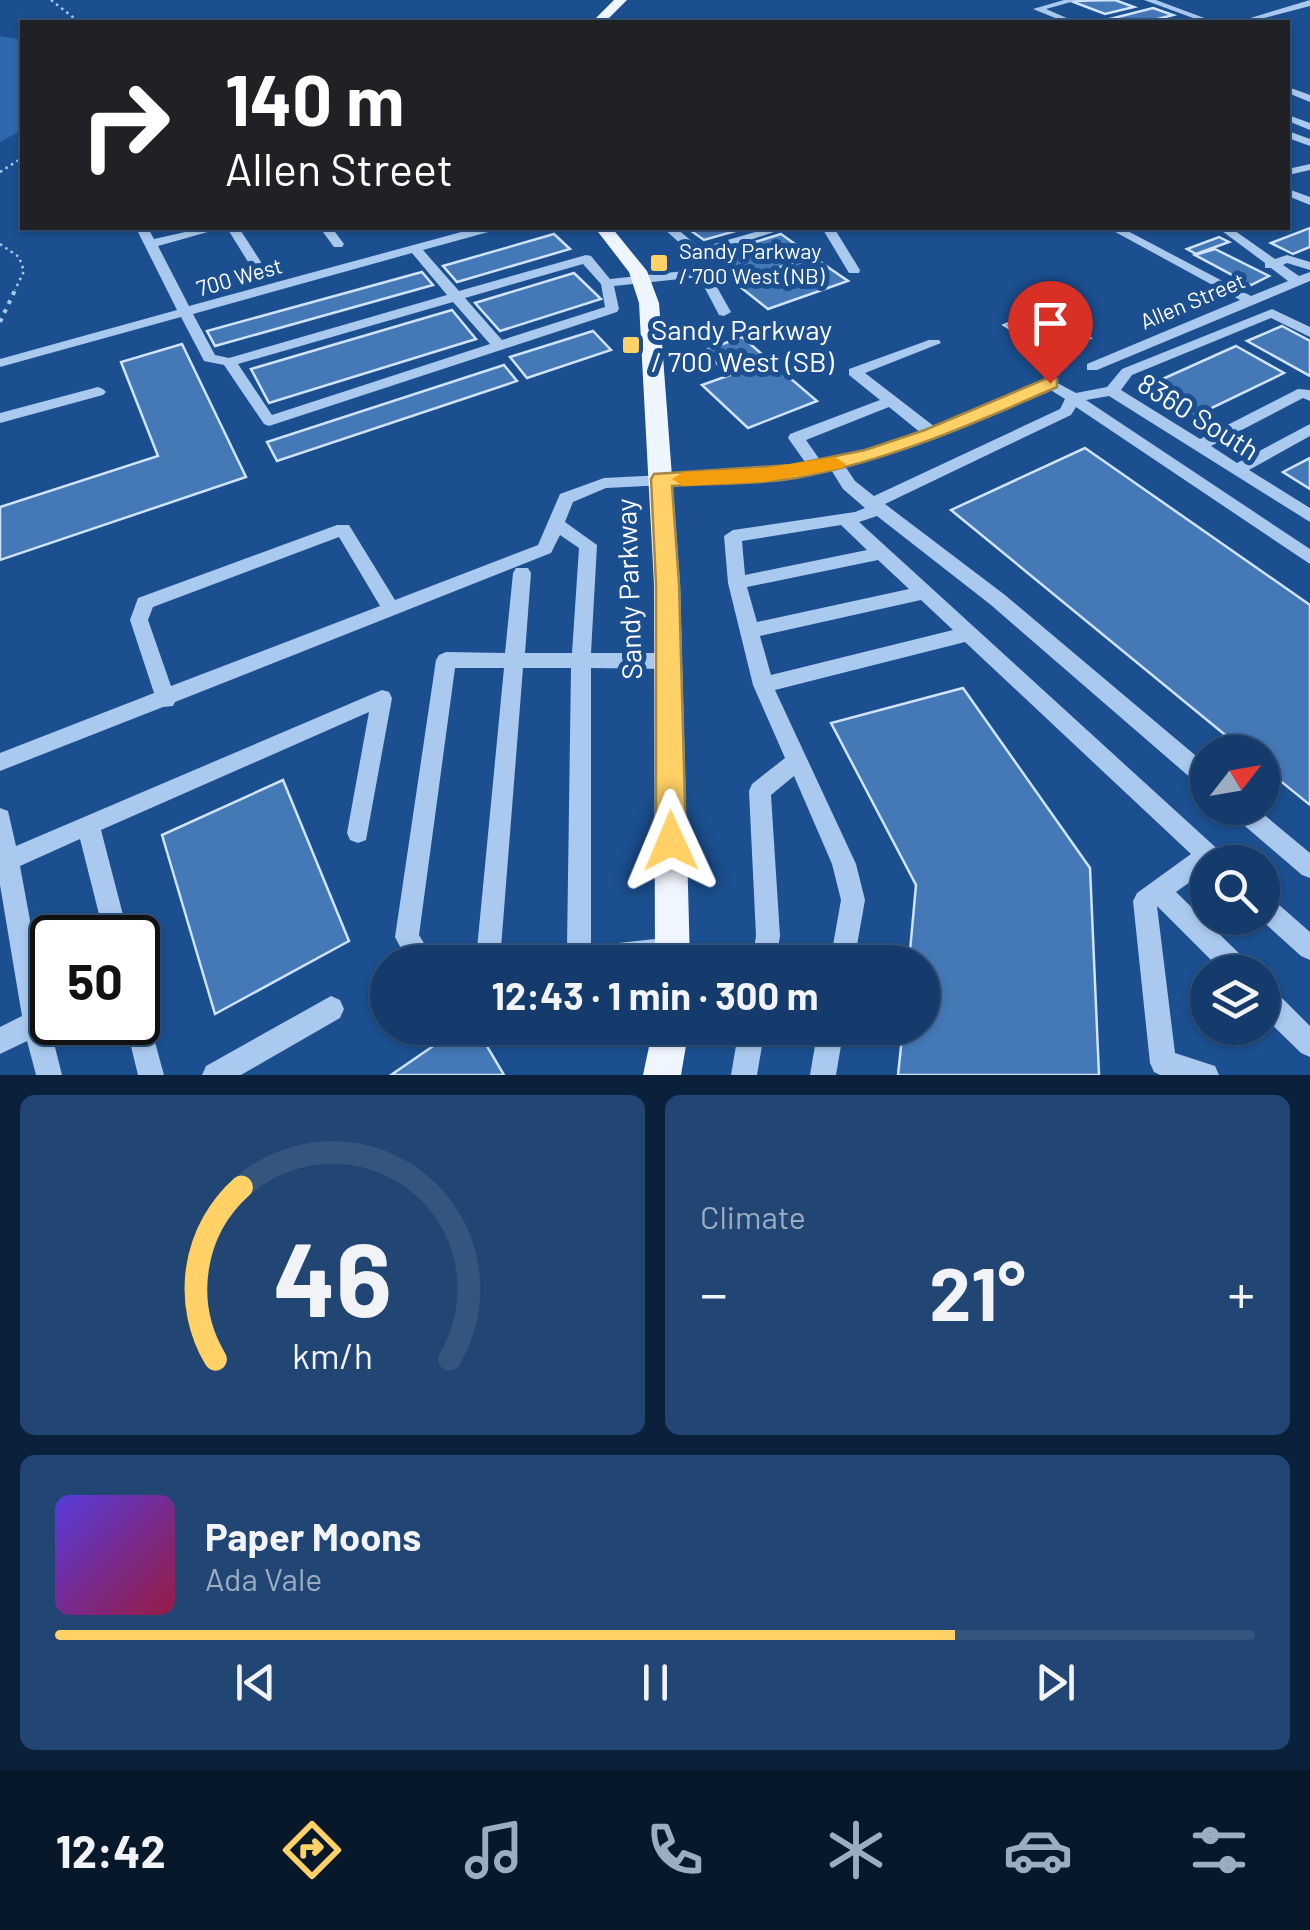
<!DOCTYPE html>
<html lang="en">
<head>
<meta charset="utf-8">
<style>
  body { margin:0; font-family:Barlow,sans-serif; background:#214673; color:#f1f3f6; height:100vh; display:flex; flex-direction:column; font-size:38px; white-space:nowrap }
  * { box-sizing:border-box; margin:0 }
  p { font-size:32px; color:#9dadc1 }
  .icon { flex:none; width:55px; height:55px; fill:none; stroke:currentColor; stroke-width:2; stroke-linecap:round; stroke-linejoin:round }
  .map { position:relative; height:1075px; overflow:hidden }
  .panel { display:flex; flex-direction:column; gap:20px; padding:20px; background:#0b203b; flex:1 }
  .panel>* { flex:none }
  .hud { position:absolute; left:20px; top:20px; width:1270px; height:210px; border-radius:0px; box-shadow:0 2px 8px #0004,0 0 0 2px #33557e; background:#202124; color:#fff; overflow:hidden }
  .needle { width:65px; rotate:59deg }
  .tools { position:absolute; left:1190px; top:735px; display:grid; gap:20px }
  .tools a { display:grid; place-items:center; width:90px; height:90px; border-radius:50%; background:#143b6b; box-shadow:0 2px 8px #0004,0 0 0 2px #33557e; font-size:50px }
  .speed { position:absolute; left:30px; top:915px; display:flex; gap:20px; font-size:50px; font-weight:700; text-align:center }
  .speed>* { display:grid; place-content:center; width:130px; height:130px; border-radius:50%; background:#143b6b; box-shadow:0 2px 8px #0004,0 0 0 2px #33557e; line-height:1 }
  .speed .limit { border:5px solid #111; border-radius:15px; background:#fff; color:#111 }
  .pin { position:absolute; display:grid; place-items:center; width:85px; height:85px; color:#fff; margin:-102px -42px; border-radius:50% 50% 50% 0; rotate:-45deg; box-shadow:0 0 10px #0007 }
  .pin .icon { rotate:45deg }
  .me { position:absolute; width:110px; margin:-55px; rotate:359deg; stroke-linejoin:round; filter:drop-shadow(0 0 8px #0008) }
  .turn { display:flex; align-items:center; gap:35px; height:210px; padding:0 40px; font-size:45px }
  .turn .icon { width:130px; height:130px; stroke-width:2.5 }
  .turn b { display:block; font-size:70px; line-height:85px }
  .big { font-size:75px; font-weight:700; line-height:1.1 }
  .panel .tile { flex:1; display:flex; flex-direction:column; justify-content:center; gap:15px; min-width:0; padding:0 35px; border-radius:15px; background:#214673 }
  .panel .dial { align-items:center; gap:0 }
  .dial svg { height:260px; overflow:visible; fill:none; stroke:#33557e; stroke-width:7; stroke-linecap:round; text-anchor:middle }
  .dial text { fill:#f1f3f6; stroke:none }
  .song { display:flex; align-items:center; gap:30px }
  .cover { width:120px; height:120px; border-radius:15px; background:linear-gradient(135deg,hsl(250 70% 55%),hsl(340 70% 35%)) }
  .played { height:10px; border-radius:5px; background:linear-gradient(90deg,#ffd166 75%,#33557e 75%) }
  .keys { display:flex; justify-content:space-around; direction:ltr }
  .heat { display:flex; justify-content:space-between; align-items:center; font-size:55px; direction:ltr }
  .panel .tiles { flex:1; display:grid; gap:20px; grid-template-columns:1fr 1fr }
  .tile:last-child { grid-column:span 2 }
  .trip { position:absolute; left:370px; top:945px; width:570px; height:100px; border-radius:50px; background:#143b6b; box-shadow:0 2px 8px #0004,0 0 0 2px #33557e; font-weight:700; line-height:100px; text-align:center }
  .tab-bar { display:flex; height:160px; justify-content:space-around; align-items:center; background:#08182b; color:#9dadc1 }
  .tab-bar .icon { width:70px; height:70px }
  .tab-bar .on { color:#ffd166 }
  .tab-bar b { font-size:45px; color:#f1f3f6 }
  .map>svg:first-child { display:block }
  .green { fill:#2e69ad }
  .building { fill:#4478b7; stroke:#cfe3fa; stroke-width:2.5 }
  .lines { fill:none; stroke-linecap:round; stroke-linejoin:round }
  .path-far1 { stroke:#a9c9ee; stroke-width:2.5; stroke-dasharray:2.5 4; stroke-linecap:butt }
  .path { stroke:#a9c9ee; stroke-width:4; stroke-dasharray:4 6; stroke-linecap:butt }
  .minor { fill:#a9c9ee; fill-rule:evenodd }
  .major { fill:#f0f6ff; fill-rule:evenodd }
  .route { fill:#ffd166; stroke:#a68842; stroke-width:2.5 }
  .slow { fill:#f59e0b }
  .poi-dot { fill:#ffd166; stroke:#1b4f8f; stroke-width:4 }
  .labels { text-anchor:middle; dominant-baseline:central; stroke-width:10; stroke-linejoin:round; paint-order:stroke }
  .far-poi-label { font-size:22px; fill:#fff; stroke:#1b4f8f; text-anchor:start }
  .far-street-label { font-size:22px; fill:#fff; stroke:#1b4f8f }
  .poi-label { font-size:28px; fill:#fff; stroke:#1b4f8f; text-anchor:start }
  .street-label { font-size:28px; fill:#fff; stroke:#1b4f8f }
</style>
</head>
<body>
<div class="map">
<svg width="1310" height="1075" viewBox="0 0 1310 1075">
  <rect width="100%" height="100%" fill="#1b4f8f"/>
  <path class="green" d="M0 36 22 40V130L0 142Z"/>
  <g class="building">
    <path d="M1115 0 1134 7 1105 14 1071 1Z"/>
    <path d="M1153 8 1173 15 1146 22H1098Z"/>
    <path d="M687 228H746L704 240Z"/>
    <path d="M1310 228V247L1293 254 1271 243Z"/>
    <path d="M554 234 570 249 457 282 443 266Z"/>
    <path d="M781 234 813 257 751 277 719 253Z"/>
    <path d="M1219 237 1229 242 1196 254 1187 249Z"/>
    <path d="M1215 249 1269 276 1251 285 1195 255Z"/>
    <path d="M813 257 848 281 768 309 734 282Z"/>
    <path d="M422 272 433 285 215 346 207 331Z"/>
    <path d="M574 273 601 299 500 331 475 303Z"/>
    <path d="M452 310 476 339 269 403 251 369Z"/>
    <path d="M1017 320 1039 335 1026 339 1004 325Z"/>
    <path d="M1069 325 1090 338 1066 347 1045 334Z"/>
    <path d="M1282 326 1310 341V376L1247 341Z"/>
    <path d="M593 331 611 350 527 378 510 357Z"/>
    <path d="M742 337 817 401 748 428 702 385 730 375 703 351Z"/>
    <path d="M182 344 246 477 0 560V507L158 456 121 362Z"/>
    <path d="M1236 346 1284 373 1195 416 1147 386Z"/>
    <path d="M504 365 517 381 277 461 267 442Z"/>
    <path d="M1085 448 1310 605V805L1262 766V752H1246L951 510Z"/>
    <path d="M1310 458V489L1283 472Z"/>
    <path d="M963 688 1090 868 1099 1075H898L903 1028H922V962H909L916 885 831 723Z"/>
    <path d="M283 780 349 941 215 1014 162 835Z"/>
    <path d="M455 1031 481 1036 504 1075H391Z"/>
  </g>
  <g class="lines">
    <g class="path-far1">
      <path d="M51 0 79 22"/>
      <path d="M0 172 22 158"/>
      <path d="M0 244 19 257 24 271 15 290"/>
    </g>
    <path class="path" d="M0 322 16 288"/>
    <g class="minor">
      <path d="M1064 0H1078L1046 9 1076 22H1065L1033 9Z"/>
      <path d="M1144 0H1156L1215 22H1204Z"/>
      <path d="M1310 0V6L1249 22H1237Z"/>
      <path d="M1288 87 1310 95V102L1288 93Z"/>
      <path d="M1288 115 1310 123V130L1288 121Z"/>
      <path d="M1288 131 1310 139V146L1288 138Z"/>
      <path d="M1310 164V170L1288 175V169Z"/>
      <path d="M1288 189 1310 197V205L1288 196Z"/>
      <path d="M136 228H148L154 239 203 228H222L158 246 189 306 476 228H494L492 231 423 250 459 291 586 255 591 256 610 279 703 269 709 273 731 312 724 316 719 315 699 277 614 286 619 309 617 312 269 426 264 424 224 365 204 361 181 317 0 367V359L177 310ZM412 253 447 295 229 358 215 355 193 314ZM583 264 601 284 605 307 502 340 465 298ZM453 302 490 344 272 415 238 364Z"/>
      <path d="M227 228H239L261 262 260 265H250Z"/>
      <path d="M320 228H332L344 244 342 247H334Z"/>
      <path d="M663 228H676L700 248 769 228H786L705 255 706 262 700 266 695 265 692 254Z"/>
      <path d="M822 228H834L860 270 859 273H849Z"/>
      <path d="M1108 228H1122L1251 296 1288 281 1271 268H1265V263L1218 228H1231L1275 259 1287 255 1310 262V270L1287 263 1283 265 1299 276 1310 272V281L1097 370H1087V364L1240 300Z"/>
      <path d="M1272 309 1310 327V337L1271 318 1132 375 1121 390 1200 439 1298 389 1310 390V401L1303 398 1211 446 1237 463 1310 424V436L1249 470 1310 508V522L1109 396 1086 400 1310 549V564L1076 407 1071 415 885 504 1005 595 1208 766V788L1200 786 991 605 877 516 859 522 1224 855 1227 862H1208V869L1176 892 1249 963 1252 972H1223L1157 906 1175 1053 1215 1066 1219 1075H1160L1154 1072 1150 1063 1133 901 1137 893 1191 854 965 642 775 690 856 864 865 900 854 962H830L841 900 832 864 794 776 771 795 780 936 776 962H752L756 936 749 791 752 784 785 758 753 685 728 583 724 536 733 530 855 512 865 508 843 489 830 468 764 480 606 488 573 502 565 522 597 545 591 653H668L675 656 678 661 675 666 668 669 591 668V946L673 937 682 941 685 949 682 957 673 961 408 962 395 937 436 660 439 655 446 652 505 653 513 573 516 568H528L531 573 525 653H572L579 548 560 535 551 553 175 702 173 706 163 707 0 771V753L154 693 130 620 138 598 337 525H349L395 600 538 545 560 494 604 478 764 470 805 462 788 438 790 434 880 400 849 375V369L929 340H939L941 343 865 373 935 427 1050 379 1076 393 1107 387 1122 369ZM1049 389 1065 399 1060 409 874 496 855 481 845 466C916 452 983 418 1049 389ZM889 407 921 433 866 451 820 460 806 440ZM841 525 867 550 745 575 742 541ZM339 537 380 606 171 686 148 620 153 607ZM878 560 909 589 757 622 747 587ZM921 600 953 630 771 675 760 636ZM455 668H504L477 949 428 950 419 935ZM523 668H571L567 947 501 948Z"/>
      <path d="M98 387 103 389 106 392 103 395 0 423V413Z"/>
      <path d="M382 690 389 692 392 698 366 840 358 843 350 840 347 833 369 712 101 830 129 938H105L80 839 20 866 49 1023 62 1075H36L27 1041 0 1054V1027L22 1016 0 885V808L8 811 16 846Z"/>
      <path d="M1229 808H1256L1310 853V878L1302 875 1232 815Z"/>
      <path d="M1262 894 1270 897 1310 932V960L1301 956 1259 918H1262Z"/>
      <path d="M1262 984 1271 987 1310 1026V1057L1301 1053 1262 1015Z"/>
      <path d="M331 996 340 1000 344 1009 340 1018 241 1075H202L206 1066Z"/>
      <path d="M138 1009 147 1013 164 1075H138L125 1022H138Z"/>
      <path d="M739 1028H765L757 1075H731Z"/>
      <path d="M818 1028H844L836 1075H810Z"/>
    </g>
    <g class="major">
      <path d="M614 0H627L605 22H592Z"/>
      <path d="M595 228H612L647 271 659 303 680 584 690 962H655L654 584 639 303 629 272Z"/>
      <path d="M653 1028H689L681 1075H643Z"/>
    </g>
  </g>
  <path class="route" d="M1050 377 1057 379V387C971 425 888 461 796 478 756 485 713 483 672 486L679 584 686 841 682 851 671 855 661 851 656 841V584L651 479 654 474 791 465 865 450 925 430Z"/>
  <path class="slow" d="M835 457 846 464 843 468 764 482 683 486 672 479 683 472 764 468Z"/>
  <g class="poi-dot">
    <rect x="649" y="253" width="20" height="20" rx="5"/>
    <rect x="621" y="335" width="20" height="20" rx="5"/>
  </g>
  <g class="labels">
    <g class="far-poi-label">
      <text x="679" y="250">Sandy Parkway<tspan x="679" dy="25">/ 700 West (NB)</tspan></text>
    </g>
    <g class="far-street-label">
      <text transform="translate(239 276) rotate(-16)">700 West</text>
      <text transform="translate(1192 300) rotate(-23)">Allen Street</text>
    </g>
    <g class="poi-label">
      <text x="651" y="329">Sandy Parkway<tspan x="651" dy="32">/ 700 West (SB)</tspan></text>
    </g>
    <g class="street-label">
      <text transform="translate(1199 416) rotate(32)">8360 South</text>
      <text transform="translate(628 589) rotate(-92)">Sandy Parkway</text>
    </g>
  </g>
</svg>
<div class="tools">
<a><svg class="needle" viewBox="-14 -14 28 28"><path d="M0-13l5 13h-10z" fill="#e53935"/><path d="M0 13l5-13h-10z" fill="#9dadc1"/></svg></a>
<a><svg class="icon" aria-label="search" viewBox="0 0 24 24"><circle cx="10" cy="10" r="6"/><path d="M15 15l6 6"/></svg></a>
<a><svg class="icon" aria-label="layers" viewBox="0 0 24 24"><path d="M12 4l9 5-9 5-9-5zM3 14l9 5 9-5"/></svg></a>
</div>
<div class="speed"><div class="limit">50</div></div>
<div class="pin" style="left:1050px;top:383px;background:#d93025"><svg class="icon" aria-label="arrive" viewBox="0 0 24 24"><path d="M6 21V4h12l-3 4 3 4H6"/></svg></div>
<svg class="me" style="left:671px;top:841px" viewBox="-20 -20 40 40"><path d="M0-17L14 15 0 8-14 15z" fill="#ffd166" stroke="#fff" stroke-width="4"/></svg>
<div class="trip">12:43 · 1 min · 300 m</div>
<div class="hud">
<div class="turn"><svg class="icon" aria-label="right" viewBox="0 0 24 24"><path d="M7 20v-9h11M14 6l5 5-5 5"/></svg><div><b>140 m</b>Allen Street</div></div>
</div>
</div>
<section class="panel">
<div class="tiles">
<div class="tile dial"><svg viewBox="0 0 100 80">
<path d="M14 69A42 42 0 1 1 86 69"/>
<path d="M14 69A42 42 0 0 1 22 16" stroke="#ffd166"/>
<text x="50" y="56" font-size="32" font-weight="700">46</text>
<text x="50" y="72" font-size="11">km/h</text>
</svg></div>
<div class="tile"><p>Climate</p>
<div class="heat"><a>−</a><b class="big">21°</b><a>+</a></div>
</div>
<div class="tile">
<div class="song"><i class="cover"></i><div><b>Paper Moons</b><p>Ada Vale</p></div></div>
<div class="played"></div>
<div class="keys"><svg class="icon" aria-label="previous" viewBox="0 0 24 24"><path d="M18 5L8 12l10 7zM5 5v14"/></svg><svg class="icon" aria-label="pause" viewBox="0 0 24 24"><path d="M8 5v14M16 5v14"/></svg><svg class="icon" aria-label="next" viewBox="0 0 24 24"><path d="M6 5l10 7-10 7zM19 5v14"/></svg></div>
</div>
</div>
</section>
<nav class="tab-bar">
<b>12:42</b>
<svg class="icon on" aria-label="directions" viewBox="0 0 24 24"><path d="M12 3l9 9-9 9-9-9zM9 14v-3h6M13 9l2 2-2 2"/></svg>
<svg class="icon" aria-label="music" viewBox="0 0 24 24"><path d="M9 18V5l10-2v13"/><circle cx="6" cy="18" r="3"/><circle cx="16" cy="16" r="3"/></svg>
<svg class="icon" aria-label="phone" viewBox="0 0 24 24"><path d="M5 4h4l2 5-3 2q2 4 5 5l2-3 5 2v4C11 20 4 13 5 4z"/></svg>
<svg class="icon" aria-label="climate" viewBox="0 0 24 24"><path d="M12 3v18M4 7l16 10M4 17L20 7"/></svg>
<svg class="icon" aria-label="car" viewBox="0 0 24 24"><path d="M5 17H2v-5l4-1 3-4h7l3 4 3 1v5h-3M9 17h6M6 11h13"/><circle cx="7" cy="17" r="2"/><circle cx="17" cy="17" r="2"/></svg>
<svg class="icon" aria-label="filters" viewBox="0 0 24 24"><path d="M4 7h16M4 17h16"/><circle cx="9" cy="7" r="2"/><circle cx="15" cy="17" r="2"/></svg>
</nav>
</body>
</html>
